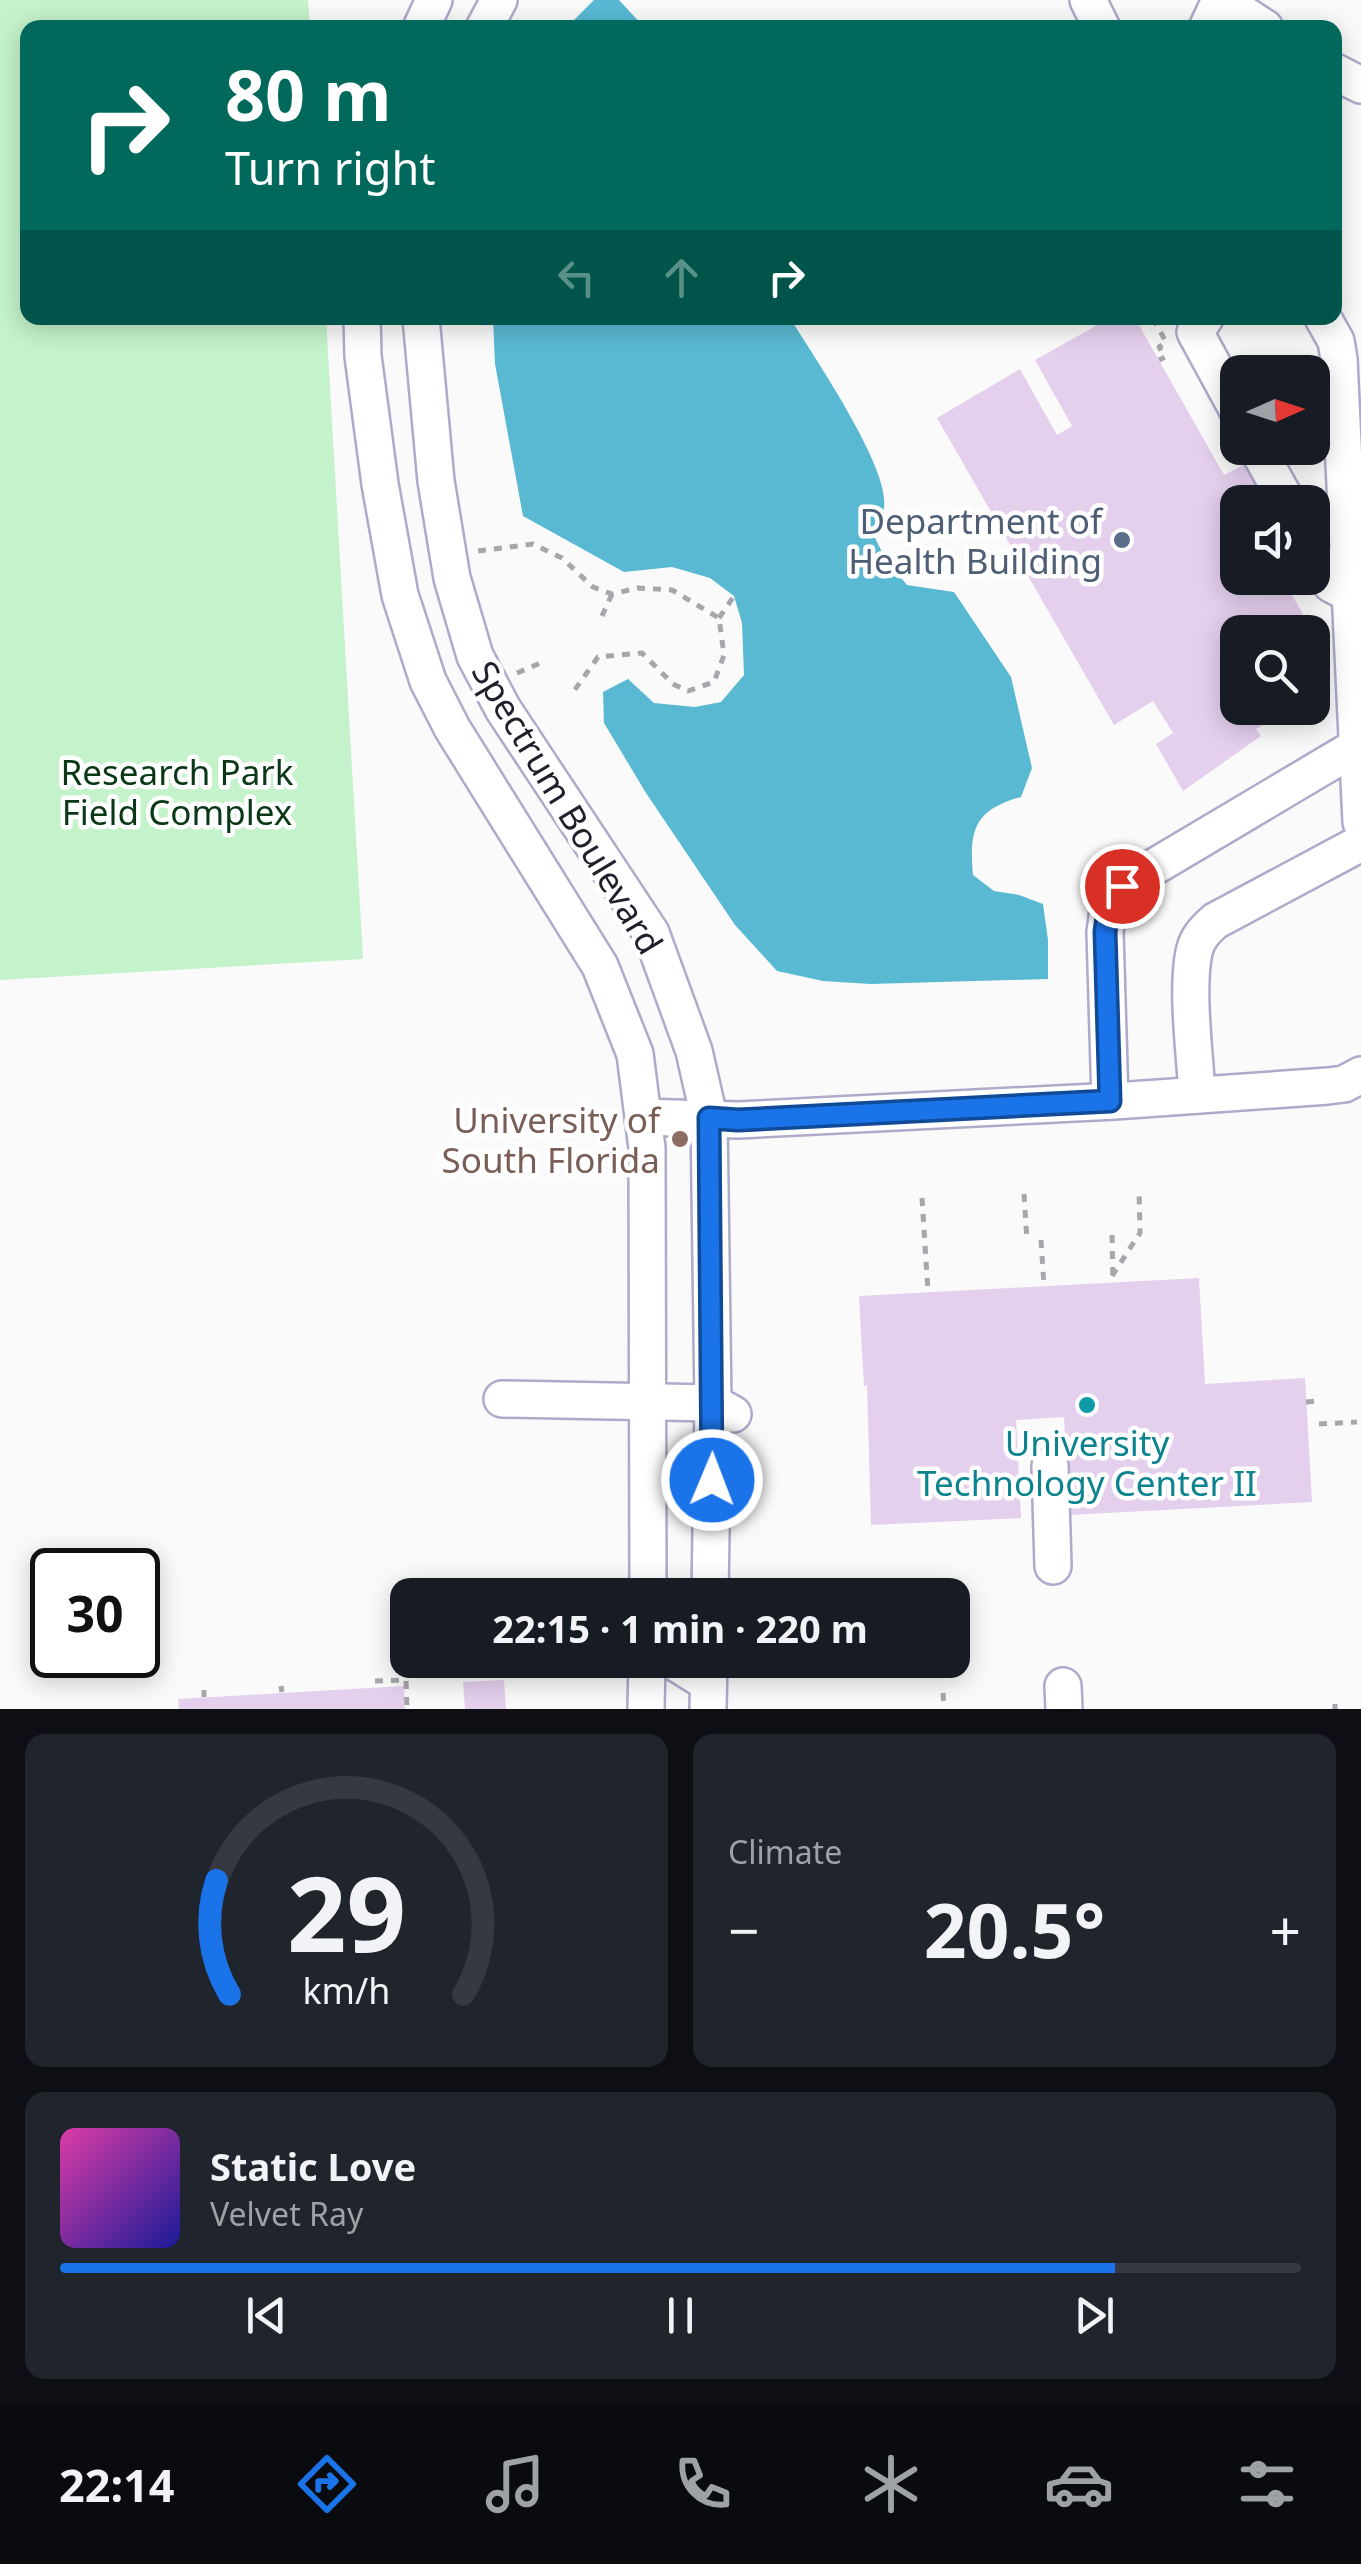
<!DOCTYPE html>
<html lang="en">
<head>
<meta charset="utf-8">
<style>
  body { margin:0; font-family:"Noto Sans",sans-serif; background:#20242c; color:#f1f3f6; height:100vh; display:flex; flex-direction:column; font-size:38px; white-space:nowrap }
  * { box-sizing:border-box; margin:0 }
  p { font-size:32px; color:#9ea1a6 }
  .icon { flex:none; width:55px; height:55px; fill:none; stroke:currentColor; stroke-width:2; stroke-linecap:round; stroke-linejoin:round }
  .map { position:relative; height:1709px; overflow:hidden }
  .panel { display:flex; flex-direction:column; gap:25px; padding:25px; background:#0d0f14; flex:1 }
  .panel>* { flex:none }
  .guide { position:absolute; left:20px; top:20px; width:1322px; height:305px; border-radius:20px; box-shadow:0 5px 25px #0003; background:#00695c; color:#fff; overflow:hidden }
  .needle { width:65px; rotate:87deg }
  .tools { position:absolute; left:1220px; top:355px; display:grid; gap:20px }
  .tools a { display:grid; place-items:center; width:110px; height:110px; border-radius:20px; background:#171b24; box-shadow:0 5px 25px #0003; font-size:50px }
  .speed { position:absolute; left:30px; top:1548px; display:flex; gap:20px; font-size:50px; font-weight:700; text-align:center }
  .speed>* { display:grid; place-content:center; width:130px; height:130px; border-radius:50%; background:#171b24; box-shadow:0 5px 25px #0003; line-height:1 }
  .speed .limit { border:5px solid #111; border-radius:15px; background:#fff; color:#111 }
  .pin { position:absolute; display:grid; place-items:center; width:85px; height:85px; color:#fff; margin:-42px; border:5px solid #fff; border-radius:50%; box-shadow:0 2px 10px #0007 }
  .me { position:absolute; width:110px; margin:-55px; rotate:1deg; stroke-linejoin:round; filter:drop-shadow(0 0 8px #0008) }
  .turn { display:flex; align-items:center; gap:35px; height:210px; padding:0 40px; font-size:45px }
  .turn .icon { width:130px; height:130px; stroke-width:2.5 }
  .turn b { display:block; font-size:70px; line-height:85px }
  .lanes { display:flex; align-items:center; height:95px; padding:0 40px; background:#0003; justify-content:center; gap:50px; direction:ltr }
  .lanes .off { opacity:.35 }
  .big { font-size:75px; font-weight:700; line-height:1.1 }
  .panel .tile { flex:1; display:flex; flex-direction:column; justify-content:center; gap:15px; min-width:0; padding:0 35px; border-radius:20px; background:#20242c }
  .panel .dial { align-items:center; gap:0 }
  .dial svg { height:260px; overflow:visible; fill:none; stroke:#363941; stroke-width:7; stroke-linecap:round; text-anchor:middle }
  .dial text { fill:#f1f3f6; stroke:none }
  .song { display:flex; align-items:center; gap:30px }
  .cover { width:120px; height:120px; border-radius:15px; background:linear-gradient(135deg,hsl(320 70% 55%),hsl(240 70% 35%)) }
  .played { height:10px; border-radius:5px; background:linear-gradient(90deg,#1a73e8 85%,#363941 85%) }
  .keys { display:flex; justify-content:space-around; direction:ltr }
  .heat { display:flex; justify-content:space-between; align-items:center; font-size:55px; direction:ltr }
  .panel .tiles { flex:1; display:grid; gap:25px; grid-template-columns:1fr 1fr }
  .tile:last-child { grid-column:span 2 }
  .trip { position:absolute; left:390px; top:1578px; width:580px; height:100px; border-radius:20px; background:#171b24; box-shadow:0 5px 25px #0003; font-weight:700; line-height:100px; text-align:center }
  .tab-bar { display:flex; height:160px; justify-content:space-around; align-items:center; background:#090b0e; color:#9ea1a6 }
  .tab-bar .icon { width:70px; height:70px }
  .tab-bar .on { color:#1a73e8 }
  .tab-bar b { font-size:45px; color:#f1f3f6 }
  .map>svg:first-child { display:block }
  .green { fill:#c4f2ca }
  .water { fill:#59b9d3 }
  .building { fill:#e4cfed }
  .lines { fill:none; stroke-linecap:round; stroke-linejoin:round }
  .minor-casing { stroke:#aeaaca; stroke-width:40 }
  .path { stroke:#a7a6aa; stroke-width:5; stroke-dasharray:8 8; stroke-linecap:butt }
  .minor { stroke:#fff; stroke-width:35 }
  .route-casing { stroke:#114b97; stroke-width:25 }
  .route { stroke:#1a73e8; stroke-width:18 }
  .service-dot { fill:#5c6f8a; stroke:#fff; stroke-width:4 }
  .education-dot { fill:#8d6e63; stroke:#fff; stroke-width:4 }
  .culture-dot { fill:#0f9aa8; stroke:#fff; stroke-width:4 }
  .labels { text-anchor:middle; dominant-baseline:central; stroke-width:9; stroke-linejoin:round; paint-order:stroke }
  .service-label { font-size:35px; fill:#4e5e75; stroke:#fff; text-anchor:end }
  .park-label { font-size:35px; fill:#093816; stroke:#fff }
  .street-label { font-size:35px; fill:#211f2b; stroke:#fff }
  .education-label { font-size:35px; fill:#785e54; stroke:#fff; text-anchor:end }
  .culture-label { font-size:35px; fill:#0d838f; stroke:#fff }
</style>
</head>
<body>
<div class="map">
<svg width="1361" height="1709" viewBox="0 0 1361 1709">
  <rect width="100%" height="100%" fill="#fafafa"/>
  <path class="green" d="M0 0H308L310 27 28 28V318H326L363 959 0 980Z"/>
  <g class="water">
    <path d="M594 0H619L644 27H567Z"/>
    <path d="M493 318H790C812 354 890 467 884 507 883 516 877 527 874 536L885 558 907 585 954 592 1011 677 1032 768 1021 797C974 810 969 830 973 875L994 891 1019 895 1043 904 1048 940V979L871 984 823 981 777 971 735 925 646 793 604 723 603 692 628 679 654 703 695 707 721 702 744 675 742 623 734 596 710 578 672 567 624 572 523 516 495 364Z"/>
  </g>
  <g class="building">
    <path d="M1110 318H1135L1224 475 1276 448 1296 479 1251 502H1238V578H1282L1303 614 1275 630 1277 632H1238V708H1291L1256 729 1261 736 1183 791 1156 744 1173 733 1153 701 1114 725 937 418 1020 369 1057 435 1072 426 1035 360Z"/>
    <path d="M1199 1278 1205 1384 1305 1378 1312 1502 1069 1515 1064 1417 1016 1420 1021 1518 871 1525 867 1386H864L859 1296Z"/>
    <path d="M504 1680 506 1709H465L463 1682Z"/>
    <path d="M404 1686 405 1709H179L178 1699Z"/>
  </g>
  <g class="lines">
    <defs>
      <g id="minor">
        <path d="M1088 0 1102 28"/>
        <path d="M1222 0 1265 28"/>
        <path d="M421 28 434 0"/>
        <path d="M484 28 499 0"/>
        <path d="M1207 28 1220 0"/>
        <path d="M1335 72 1361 85"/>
        <path d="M362 318 363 356 380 484 400 595 428 681 452 728 600 966 635 1054 647 1148 648 1595"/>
        <path d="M421 318 436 481 452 578 475 656 503 709 651 933 694 1051 709 1117 713 1403 710 1595"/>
        <path d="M1205 318 1195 332 1238 411"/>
        <path d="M1323 318 1336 341 1339 359 1361 822"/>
        <path d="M1257 448 1287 502"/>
        <path d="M1312 550 1331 584 1350 594"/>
        <path d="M1197 1095C1195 1054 1186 991 1194 952 1197 938 1205 930 1215 921L1361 843"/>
        <path d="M1110 1101 1105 932 1108 910 1122 886 1356 747"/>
        <path d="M643 1117 738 1120 1115 1101 1328 1086 1344 1084 1361 1075"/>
        <path d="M502 1399 713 1403 733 1414"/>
        <path d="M1050 1466 1053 1566"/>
        <path d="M671 1660 708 1683"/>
        <path d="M1063 1686 1064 1709"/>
        <path d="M646 1709 647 1660"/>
        <path d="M708 1709 709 1660"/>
      </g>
    </defs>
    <use href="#minor" class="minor-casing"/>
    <g class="path">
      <path d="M1153 318 1166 342 1159 347 1165 357 1159 360"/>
      <path d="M478 551 533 544 562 558 593 587 612 594 638 588 672 590 719 618 724 655 714 682 688 691 673 684 642 653 598 657 574 691"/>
      <path d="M602 616 612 594"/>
      <path d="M719 618 734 596"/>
      <path d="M1287 623 1292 632"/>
      <path d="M1293 632 1318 616"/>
      <path d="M517 673 545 661"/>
      <path d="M1024 1194 1027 1241"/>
      <path d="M922 1198 928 1292"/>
      <path d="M1112 1235 1113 1283"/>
      <path d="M1041 1240 1044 1286"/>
      <path d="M1112 1276 1140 1233 1139 1189"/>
      <path d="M1306 1402 1318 1401"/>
      <path d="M1319 1424 1357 1422"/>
      <path d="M375 1681 406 1680 407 1709"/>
      <path d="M281 1686 282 1692"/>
      <path d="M204 1690V1697"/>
      <path d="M943 1693 944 1709"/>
      <path d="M1335 1704V1709"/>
    </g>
    <use href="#minor" class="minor"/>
  </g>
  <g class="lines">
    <defs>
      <path id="route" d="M712 1480 709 1118 738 1120 1110 1101 1105 932 1108 910 1122 886"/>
    </defs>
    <use href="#route" class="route-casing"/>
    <use href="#route" class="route"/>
  </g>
  <circle class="service-dot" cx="1122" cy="540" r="10"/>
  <circle class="education-dot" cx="680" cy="1139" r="10"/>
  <circle class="culture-dot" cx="1087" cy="1405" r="10"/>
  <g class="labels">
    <g class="service-label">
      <text x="1102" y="520">Department of<tspan x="1102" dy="40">Health Building</tspan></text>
    </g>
    <g class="park-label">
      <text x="177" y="771">Research Park<tspan x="177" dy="40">Field Complex</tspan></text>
    </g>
    <g class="street-label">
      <text transform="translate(568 807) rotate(59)">Spectrum Boulevard</text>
    </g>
    <g class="education-label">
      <text x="660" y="1119">University of<tspan x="660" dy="40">South Florida</tspan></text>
    </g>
    <g class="culture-label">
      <text x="1087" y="1442">University<tspan x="1087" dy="40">Technology Center II</tspan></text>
    </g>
  </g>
</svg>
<div class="tools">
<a><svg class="needle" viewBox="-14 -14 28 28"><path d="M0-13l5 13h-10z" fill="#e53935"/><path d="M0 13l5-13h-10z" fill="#9ea1a6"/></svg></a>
<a><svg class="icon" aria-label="sound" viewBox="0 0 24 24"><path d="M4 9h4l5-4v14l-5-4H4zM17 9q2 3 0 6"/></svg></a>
<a><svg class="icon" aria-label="search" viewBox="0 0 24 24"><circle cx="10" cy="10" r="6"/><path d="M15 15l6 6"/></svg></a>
</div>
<div class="speed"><div class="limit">30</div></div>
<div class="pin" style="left:1122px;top:886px;background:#d93025"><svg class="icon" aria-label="arrive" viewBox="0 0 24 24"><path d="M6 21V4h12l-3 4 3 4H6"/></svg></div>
<svg class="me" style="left:712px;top:1480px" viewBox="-20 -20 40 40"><circle r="17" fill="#1a73e8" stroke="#fff" stroke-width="3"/><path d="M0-11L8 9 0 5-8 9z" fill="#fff"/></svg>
<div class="trip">22:15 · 1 min · 220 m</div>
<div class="guide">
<div class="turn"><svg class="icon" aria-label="right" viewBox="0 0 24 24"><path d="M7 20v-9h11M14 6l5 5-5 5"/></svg><div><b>80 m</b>Turn right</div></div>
<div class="lanes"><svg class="icon off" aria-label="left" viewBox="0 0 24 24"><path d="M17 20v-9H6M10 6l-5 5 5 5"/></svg><svg class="icon off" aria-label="ahead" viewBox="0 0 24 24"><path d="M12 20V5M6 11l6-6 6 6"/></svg><svg class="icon" aria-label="right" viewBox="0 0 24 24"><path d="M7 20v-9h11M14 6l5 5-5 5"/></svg></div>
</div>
</div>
<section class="panel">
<div class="tiles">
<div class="tile dial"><svg viewBox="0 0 100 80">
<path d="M14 69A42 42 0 1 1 86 69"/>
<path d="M14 69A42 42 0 0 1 10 34" stroke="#1a73e8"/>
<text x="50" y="56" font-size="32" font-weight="700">29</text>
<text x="50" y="72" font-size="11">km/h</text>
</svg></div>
<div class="tile"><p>Climate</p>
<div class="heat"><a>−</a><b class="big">20.5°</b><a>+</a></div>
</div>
<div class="tile">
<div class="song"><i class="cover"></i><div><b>Static Love</b><p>Velvet Ray</p></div></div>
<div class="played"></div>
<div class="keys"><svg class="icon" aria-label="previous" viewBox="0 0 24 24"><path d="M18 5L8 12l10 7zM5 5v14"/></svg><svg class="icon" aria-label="pause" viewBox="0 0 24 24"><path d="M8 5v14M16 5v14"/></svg><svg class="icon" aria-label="next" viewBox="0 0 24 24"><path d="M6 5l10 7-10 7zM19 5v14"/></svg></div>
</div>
</div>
</section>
<nav class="tab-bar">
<b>22:14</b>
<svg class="icon on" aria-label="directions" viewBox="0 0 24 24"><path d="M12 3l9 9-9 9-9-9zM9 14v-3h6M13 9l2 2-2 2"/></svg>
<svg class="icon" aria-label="music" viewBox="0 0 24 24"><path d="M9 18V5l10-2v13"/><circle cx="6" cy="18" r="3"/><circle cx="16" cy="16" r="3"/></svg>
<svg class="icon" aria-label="phone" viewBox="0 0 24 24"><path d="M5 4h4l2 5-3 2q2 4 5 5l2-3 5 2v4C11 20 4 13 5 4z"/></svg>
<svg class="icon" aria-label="climate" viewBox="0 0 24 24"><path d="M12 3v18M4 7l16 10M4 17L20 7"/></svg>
<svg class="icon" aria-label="car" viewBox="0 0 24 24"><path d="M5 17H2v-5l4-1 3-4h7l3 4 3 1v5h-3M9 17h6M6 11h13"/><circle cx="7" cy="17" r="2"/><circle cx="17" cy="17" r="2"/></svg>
<svg class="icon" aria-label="filters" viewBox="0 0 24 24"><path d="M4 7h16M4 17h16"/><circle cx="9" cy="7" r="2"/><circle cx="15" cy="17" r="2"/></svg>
</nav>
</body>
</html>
